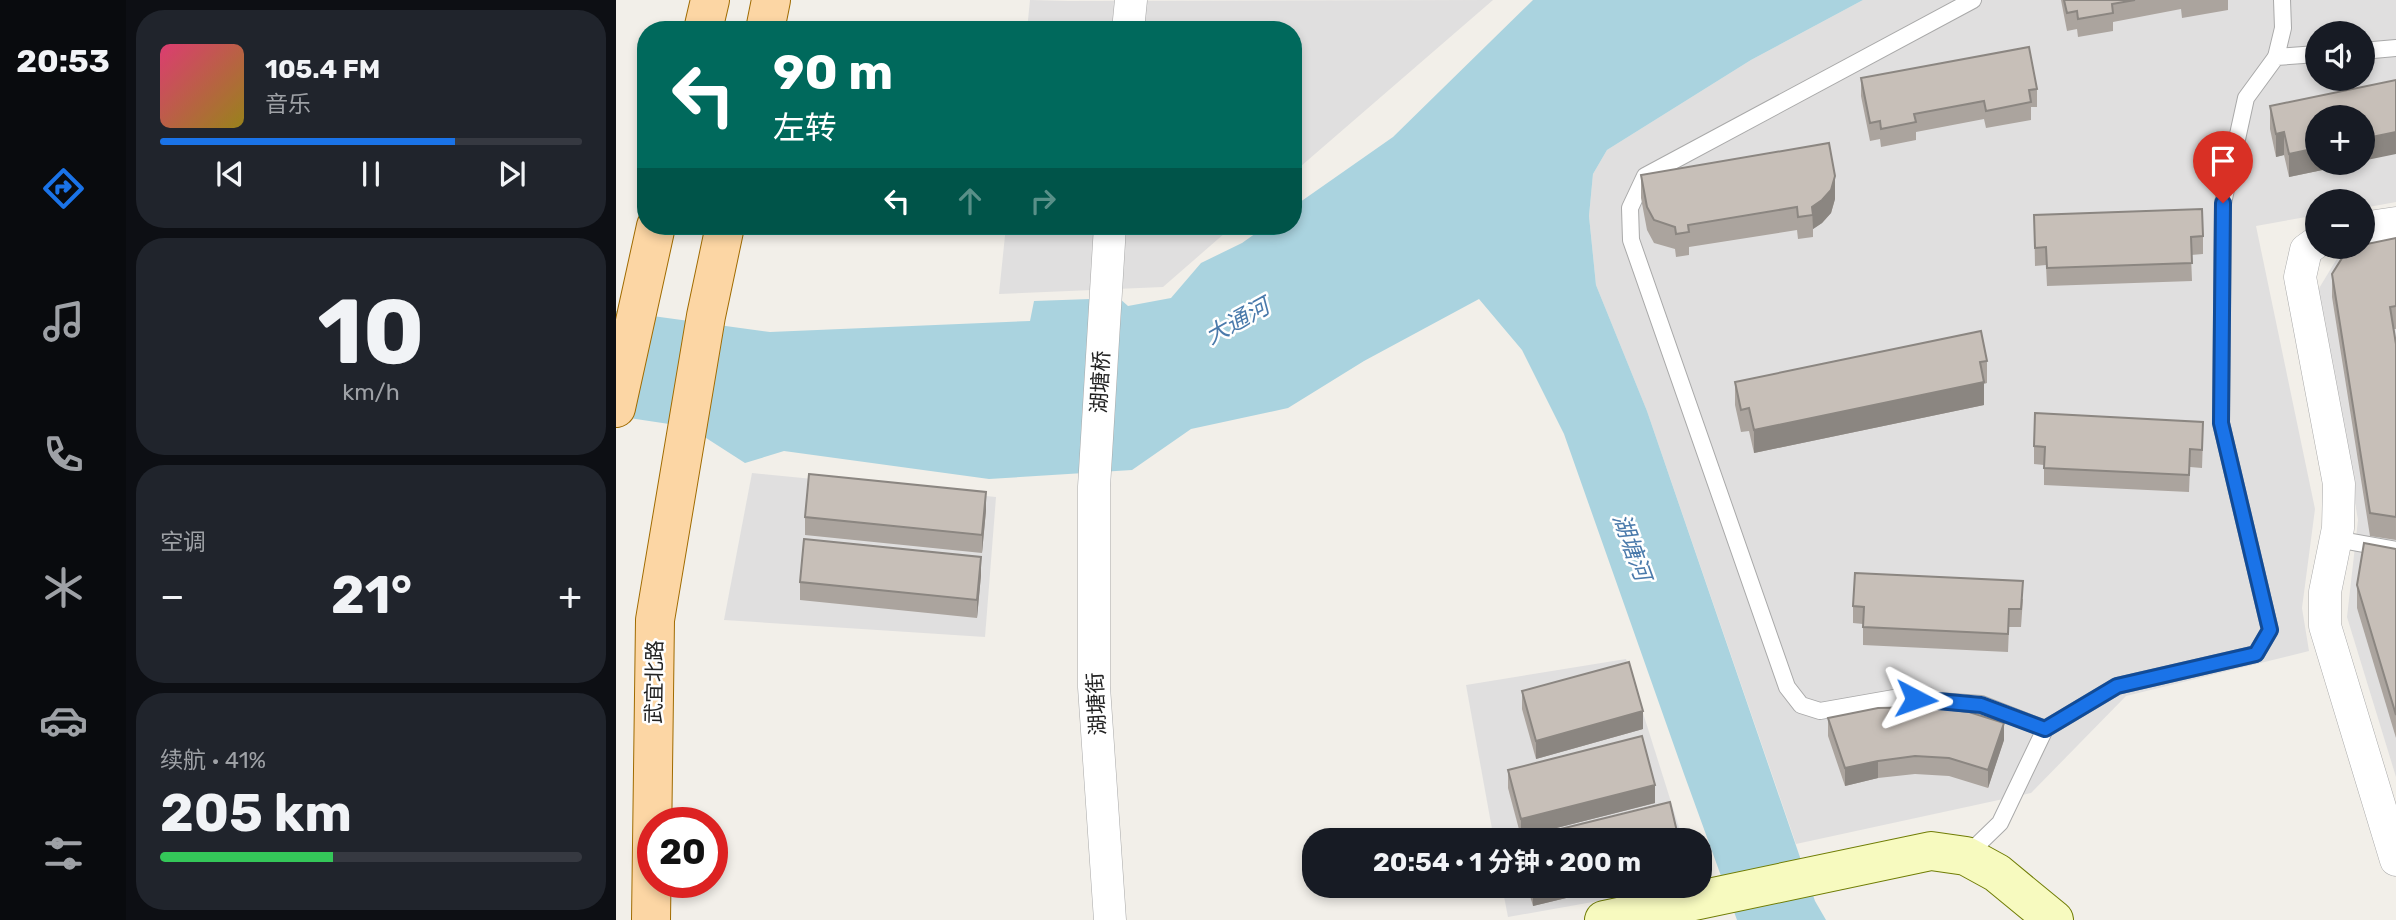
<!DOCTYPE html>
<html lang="zh">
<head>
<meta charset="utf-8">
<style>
  body { margin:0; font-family:Rubik,"Noto Sans SC",sans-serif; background:#20242c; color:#f1f3f6; height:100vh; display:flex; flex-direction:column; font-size:26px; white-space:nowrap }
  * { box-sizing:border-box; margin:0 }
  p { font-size:23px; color:#9ea1a6 }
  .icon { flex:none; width:38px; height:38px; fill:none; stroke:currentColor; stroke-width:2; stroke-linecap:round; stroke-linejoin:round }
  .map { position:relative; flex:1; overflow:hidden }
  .details { display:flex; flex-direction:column; gap:10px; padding:10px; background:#0d0f14; width:490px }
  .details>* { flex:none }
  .top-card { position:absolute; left:21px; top:21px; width:665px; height:214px; border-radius:28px; box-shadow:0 4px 10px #0003; background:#00695c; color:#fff; overflow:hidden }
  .fabs { position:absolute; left:1689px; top:21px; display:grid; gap:14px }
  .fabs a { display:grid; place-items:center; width:70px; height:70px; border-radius:50%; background:#171b24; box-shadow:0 4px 10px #0003; font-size:35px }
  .speed { position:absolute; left:21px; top:807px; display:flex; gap:14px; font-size:35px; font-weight:700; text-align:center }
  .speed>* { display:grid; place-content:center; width:91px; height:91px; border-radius:50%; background:#171b24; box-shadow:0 4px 10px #0003; line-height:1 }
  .speed .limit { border:10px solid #d22; background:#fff; color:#111 }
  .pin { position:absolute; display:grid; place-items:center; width:60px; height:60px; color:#fff; margin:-72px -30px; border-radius:50% 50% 50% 0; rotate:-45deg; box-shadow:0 0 7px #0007 }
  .pin .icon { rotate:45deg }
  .me { position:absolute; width:77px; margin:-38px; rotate:94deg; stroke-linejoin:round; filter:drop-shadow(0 0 5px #0008) }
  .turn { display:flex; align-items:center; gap:24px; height:147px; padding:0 21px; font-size:32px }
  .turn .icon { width:91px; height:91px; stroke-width:2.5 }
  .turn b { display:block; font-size:49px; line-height:60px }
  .lanes { display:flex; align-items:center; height:66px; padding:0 21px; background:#0003; justify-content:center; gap:35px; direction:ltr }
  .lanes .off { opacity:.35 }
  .big { font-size:52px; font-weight:700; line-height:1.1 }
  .details .card { flex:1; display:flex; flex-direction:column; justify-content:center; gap:10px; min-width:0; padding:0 24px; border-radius:28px; background:#20242c }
  .details .dial { align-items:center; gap:0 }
  .dial b { font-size:91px; line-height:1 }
  .song { display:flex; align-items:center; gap:21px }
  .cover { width:84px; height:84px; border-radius:10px; background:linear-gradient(135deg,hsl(340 70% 55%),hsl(50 70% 35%)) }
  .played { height:7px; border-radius:4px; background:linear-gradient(90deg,#1a73e8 70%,#363941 70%) }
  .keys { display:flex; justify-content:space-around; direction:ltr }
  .heat { display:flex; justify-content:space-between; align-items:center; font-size:38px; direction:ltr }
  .charge { height:10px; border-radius:5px; background:linear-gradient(90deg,#34c759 41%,#363941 0) }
  .trip { position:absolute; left:686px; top:828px; width:410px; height:70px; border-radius:28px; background:#171b24; box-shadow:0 4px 10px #0003; font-weight:700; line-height:70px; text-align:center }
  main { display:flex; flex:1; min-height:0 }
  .dock { display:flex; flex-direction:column; width:126px; justify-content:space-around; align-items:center; background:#090b0e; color:#9ea1a6 }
  .dock .icon { width:49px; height:49px }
  .dock .on { color:#1a73e8 }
  .dock b { font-size:32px; color:#f1f3f6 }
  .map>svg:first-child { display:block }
  .residential { fill:#e0dfdf; fill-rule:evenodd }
  .water { fill:#aad3df }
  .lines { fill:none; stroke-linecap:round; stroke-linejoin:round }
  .lane-casing { stroke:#a9a9a9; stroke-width:18 }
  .street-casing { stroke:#a9a9a9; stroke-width:33 }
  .secondary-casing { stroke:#707d05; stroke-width:40 }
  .primary-casing { stroke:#a06b00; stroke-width:40 }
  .lane { stroke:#fff; stroke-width:16 }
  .street { stroke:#fff; stroke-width:32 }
  .secondary { stroke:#f7fabf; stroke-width:38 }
  .primary { stroke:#fcd6a4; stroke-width:38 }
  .wall { fill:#aba49e }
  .shaded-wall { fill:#8b8681 }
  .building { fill:#c7bfb8; stroke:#8b8681; stroke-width:2 }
  .route-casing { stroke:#114b97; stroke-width:18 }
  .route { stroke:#1a73e8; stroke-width:12 }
  .labels { text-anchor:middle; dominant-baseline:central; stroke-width:5; stroke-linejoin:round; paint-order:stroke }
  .street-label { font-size:21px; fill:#222; stroke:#fff }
  .water-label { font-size:23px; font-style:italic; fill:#4a7aab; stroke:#fff }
</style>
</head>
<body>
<main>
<nav class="dock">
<b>20:53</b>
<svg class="icon on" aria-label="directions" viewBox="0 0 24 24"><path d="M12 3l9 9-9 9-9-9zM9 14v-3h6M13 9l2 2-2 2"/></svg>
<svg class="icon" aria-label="music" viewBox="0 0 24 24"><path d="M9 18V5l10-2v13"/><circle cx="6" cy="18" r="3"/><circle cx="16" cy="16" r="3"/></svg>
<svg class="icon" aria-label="phone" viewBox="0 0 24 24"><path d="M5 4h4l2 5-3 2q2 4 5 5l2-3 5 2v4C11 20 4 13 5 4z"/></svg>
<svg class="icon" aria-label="climate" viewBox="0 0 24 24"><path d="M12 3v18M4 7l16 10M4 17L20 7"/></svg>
<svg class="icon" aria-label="car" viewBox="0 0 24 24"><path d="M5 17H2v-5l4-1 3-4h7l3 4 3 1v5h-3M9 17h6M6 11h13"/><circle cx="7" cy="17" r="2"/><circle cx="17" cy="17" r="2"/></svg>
<svg class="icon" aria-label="filters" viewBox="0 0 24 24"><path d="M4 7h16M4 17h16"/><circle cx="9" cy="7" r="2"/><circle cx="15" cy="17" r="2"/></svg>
</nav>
<section class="details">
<div class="card">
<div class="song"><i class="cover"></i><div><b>105.4 FM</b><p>音乐</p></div></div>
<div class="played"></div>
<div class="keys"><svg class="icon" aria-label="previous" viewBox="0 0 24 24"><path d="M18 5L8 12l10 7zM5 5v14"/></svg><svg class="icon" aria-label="pause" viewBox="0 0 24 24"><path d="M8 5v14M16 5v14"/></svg><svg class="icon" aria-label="next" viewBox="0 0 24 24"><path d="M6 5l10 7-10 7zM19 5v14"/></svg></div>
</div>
<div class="card dial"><b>10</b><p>km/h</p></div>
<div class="card"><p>空调</p>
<div class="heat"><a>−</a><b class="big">21°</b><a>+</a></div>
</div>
<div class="card"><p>续航 · 41%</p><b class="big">205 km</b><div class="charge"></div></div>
</section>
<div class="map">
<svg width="1780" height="920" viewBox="0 0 1780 920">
  <rect width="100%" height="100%" fill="#f2efe9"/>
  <g class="residential">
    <path d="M414 0 452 1 877 0 677 173V30H411Z"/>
    <path d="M1247 0H1780V202L1747 208 1746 201H1701V215L1640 226 1699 509 1686 608 1693 651 1510 696 1415 793 1180 844 1031 411 980 285 973 216 977 174 991 150 1135 60ZM1701 33H1746V79H1701ZM1701 117H1746V163H1701Z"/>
    <path d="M390 226H617L547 287 383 294Z"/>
    <path d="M1780 242V777L1731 617 1742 520 1702 290 1725 252Z"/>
    <path d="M136 473 380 497 369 637 108 620Z"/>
    <path d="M1010 659 1067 840H878L850 685Z"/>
    <path d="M886 886H1067L892 917Z"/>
  </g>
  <path class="water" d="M917 0H1247L1135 60 991 150 977 174 973 216 980 285 1031 411 1199 901 1210 920H1121L1068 774 948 434 906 350 863 299 748 361 672 408 575 429 516 470 373 479 168 451 129 463 73 427 0 416V311L154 332 414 321 418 301 503 298 512 306 555 298 585 263 626 243 650 226H677V207L777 137Z"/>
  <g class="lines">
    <defs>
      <g id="lane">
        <path d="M1357 0 1029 176 1014 208 1015 240 1171 687 1185 705 1204 711 1278 698 1365 704 1429 729"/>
        <path d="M1746 51 1780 48"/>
        <path d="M1660 57 1667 28 1666 0"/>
        <path d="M1720 539 1780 550"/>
        <path d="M1350 856 1384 823 1429 729 1501 686 1640 654 1654 630 1605 423 1607 203 1630 98 1660 57 1701 54"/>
      </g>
      <g id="street">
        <path d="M512 30 515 0"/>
        <path d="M1746 228 1780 223"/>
        <path d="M1701 242 1690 250 1684 277 1723 484 1722 528 1709 592V626L1780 860"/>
        <path d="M494 920 478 687V487L494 226"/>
      </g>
      <path id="secondary" d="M988 920 1315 851 1350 856 1381 873 1438 920"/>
      <g id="primary">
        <path d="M87 30 94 0"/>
        <path d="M149 30 155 0"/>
        <path d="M0 408 40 226"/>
        <path d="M35 920 39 620 90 316 109 226"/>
      </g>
    </defs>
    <use href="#lane" class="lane-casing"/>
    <use href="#street" class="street-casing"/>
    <use href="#secondary" class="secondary-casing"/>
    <use href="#primary" class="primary-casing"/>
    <use href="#lane" class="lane"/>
    <use href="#street" class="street"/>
    <use href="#secondary" class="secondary"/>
    <use href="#primary" class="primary"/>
  </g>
  <g class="wall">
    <path d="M1445 0H1612V10L1566 18 1565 9 1497 22V31L1462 37 1461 29 1451 31Z"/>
    <path d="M1245 78 1421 89V107H1415V120L1370 128 1368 119 1300 132V140L1265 147 1264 139 1254 141 1245 96Z"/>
    <path d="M1654 106 1701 163H1740L1673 177 1668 155 1660 157 1654 129Z"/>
    <path d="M1025 175 1219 199 1215 213 1206 223 1197 229V237L1182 239 1181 230 1073 247V255L1060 257 1059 249 1038 243 1031 230 1025 198Z"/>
    <path d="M1418 215 1587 236V254L1575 255 1576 281 1431 286 1430 265 1419 266Z"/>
    <path d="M1780 238V329H1778L1780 344V540L1754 536 1716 297V274Z"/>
    <path d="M1371 361V383L1368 384V405L1138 453 1133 431 1125 432 1119 405V382Z"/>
    <path d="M1587 439 1586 468 1574 467 1573 492 1428 485V465L1418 464V446Z"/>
    <path d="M370 510 366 553 189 535V517Z"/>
    <path d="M1780 549V738L1741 608V585Z"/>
    <path d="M365 575 361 618 184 600V582Z"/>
    <path d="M1407 599 1405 627H1393L1392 652 1247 645V624L1237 623V606Z"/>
    <path d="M906 691 1027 729 920 759 906 709Z"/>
    <path d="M1212 718 1388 740 1372 788 1333 776 1299 774 1262 778 1229 786 1212 736Z"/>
    <path d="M892 770 1039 803 905 837 892 788Z"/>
    <path d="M911 886H1000L917 906Z"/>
  </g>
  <g class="shaded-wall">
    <path d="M1668 132V155L1660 157V134Z"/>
    <path d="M1780 132V154L1746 161V139Z"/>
    <path d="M1701 148V163H1740L1673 177V154Z"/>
    <path d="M1219 176V199L1215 213 1206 223 1197 229 1196 207Z"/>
    <path d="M1368 382V405L1138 453V430Z"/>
    <path d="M370 492V510L366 553V535Z"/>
    <path d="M365 557V575L361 618V600Z"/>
    <path d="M1027 711V729L920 759V741Z"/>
    <path d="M1388 723V740L1372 788V770Z"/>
    <path d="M1262 761V778L1229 786V768Z"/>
    <path d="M1039 785V803L905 837V819Z"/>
    <path d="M929 886H1000L917 906V889Z"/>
  </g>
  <g class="building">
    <path d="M1448 0H1519L1496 4 1497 13 1462 19 1461 11 1451 13Z"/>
    <path d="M1413 47 1421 89 1413 90 1415 102 1370 111 1368 101 1298 114 1300 122 1265 129 1264 121 1254 123 1245 78Z"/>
    <path d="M1780 80V132L1746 139V117H1701V148L1673 154 1668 132 1660 134 1654 106Z"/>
    <path d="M1213 143 1219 176 1215 190 1206 200 1196 207 1197 215 1182 217 1181 207 1072 225 1073 232 1060 234 1059 227 1038 220 1031 207 1025 175Z"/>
    <path d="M1586 209 1587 236 1575 237 1576 263 1431 268 1430 247 1419 248 1418 215Z"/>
    <path d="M1780 238V306L1774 307 1780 344V517L1754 513 1716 274 1733 247H1746V245Z"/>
    <path d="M1365 331 1371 361 1364 362 1368 382 1138 430 1133 408 1125 410 1119 382Z"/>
    <path d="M1419 413 1587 422 1586 450 1574 449 1573 475 1428 468 1429 447 1418 446Z"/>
    <path d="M193 474 370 492 366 535 189 517Z"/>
    <path d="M188 539 365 557 361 600 184 582Z"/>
    <path d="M1748 543 1780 549V715L1741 585Z"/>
    <path d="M1239 573 1407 581 1405 609H1393L1392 634 1247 627 1248 607 1237 606Z"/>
    <path d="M1013 662 1027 711 920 741 906 691Z"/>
    <path d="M1310 707 1353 712 1388 723 1372 770 1333 758 1299 756 1262 761 1229 768 1212 718 1262 708Z"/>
    <path d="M1026 736 1039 785 905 819 892 770Z"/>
    <path d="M1054 802 1063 840 904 839Z"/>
    <path d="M916 886H929L917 889Z"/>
  </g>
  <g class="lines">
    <defs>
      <path id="route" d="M1300 699 1365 705 1429 729 1501 686 1640 654 1654 630 1605 423 1607 203"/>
    </defs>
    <use href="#route" class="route-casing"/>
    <use href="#route" class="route"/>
  </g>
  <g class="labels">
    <g class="street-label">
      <text transform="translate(484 382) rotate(-87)">湖塘桥</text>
      <text transform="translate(38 682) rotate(-89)">武宜北路</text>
      <text transform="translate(480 704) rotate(-93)">湖塘街</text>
    </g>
    <g class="water-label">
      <text transform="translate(621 321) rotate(-29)">大通河</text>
      <text transform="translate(1016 547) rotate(70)">湖塘河</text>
    </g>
  </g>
</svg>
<div class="fabs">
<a><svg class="icon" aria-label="sound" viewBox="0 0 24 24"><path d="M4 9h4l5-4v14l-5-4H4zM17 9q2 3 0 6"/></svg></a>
<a>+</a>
<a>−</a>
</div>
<div class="speed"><div class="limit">20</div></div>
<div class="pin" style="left:1607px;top:203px;background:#d93025"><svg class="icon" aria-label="arrive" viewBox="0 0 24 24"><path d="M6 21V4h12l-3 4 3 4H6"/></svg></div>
<svg class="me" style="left:1300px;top:699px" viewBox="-20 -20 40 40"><path d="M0-17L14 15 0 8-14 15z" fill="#1a73e8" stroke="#fff" stroke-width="4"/></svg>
<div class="trip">20:54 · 1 分钟 · 200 m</div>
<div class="top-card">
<div class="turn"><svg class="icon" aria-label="left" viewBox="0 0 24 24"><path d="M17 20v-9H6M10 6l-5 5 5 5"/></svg><div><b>90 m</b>左转</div></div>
<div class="lanes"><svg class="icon" aria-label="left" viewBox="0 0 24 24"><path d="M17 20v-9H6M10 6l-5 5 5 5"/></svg><svg class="icon off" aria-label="ahead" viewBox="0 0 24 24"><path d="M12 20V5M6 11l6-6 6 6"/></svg><svg class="icon off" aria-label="right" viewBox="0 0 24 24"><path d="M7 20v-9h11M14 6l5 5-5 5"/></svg></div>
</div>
</div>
</main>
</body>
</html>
